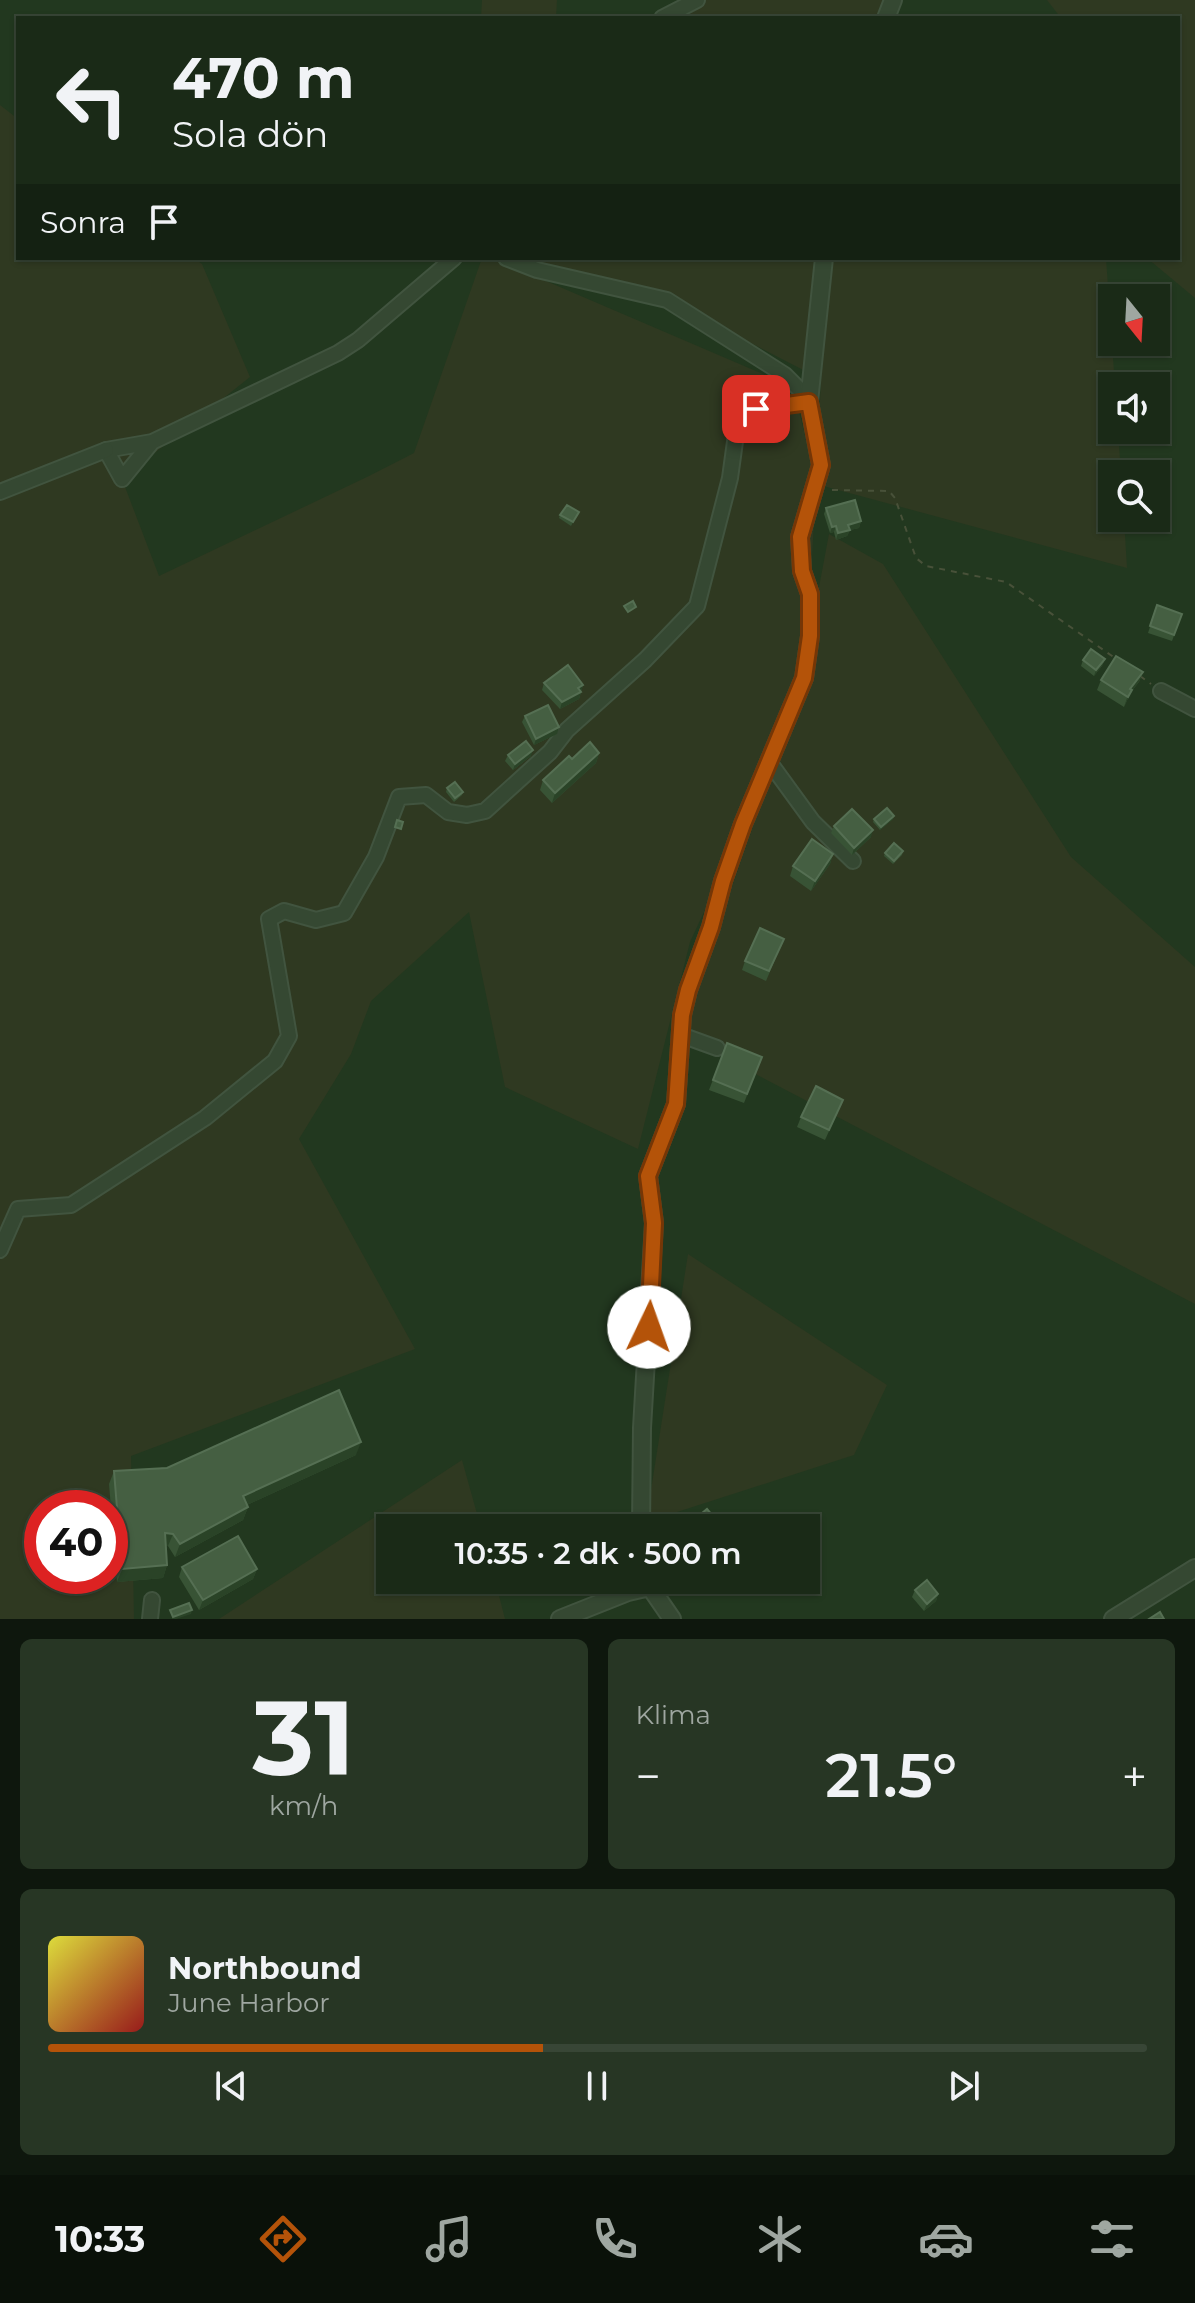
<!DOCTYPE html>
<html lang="tr">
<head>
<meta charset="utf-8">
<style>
  body { margin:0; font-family:Montserrat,sans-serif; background:#273624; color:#f1f3f6; height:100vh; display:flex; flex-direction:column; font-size:30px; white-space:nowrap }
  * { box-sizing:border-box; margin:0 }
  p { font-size:26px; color:#9fa7a1 }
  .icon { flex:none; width:44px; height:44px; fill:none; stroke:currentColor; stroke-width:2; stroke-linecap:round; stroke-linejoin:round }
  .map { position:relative; height:1619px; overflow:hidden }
  .side { display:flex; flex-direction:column; gap:20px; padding:20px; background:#0e170d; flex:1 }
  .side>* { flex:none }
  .top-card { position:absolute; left:16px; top:16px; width:1164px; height:244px; border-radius:0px; box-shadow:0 2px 6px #0004,0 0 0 2px #384636; background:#1a2a17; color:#f1f3f6; overflow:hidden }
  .needle { width:52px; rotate:162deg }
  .tools { position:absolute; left:1098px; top:284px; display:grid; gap:16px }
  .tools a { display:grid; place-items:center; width:72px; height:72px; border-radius:0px; background:#1a2a17; box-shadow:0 2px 6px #0004,0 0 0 2px #384636; font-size:40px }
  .speed { position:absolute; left:24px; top:1490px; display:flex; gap:16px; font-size:40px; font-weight:700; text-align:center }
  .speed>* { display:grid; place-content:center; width:104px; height:104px; border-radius:50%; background:#1a2a17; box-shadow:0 2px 6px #0004,0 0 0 2px #384636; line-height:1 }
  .speed .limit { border:12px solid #d22; background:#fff; color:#111 }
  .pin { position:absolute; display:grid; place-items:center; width:68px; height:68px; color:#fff; margin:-34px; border-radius:16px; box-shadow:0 4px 12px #0006 }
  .me { position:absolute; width:88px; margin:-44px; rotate:3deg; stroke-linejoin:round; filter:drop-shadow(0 0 6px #0008) }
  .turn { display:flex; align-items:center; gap:28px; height:168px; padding:0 24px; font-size:36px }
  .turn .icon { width:104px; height:104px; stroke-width:2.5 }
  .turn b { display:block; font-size:56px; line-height:68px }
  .then { display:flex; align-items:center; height:76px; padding:0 24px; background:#0003; gap:16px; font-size:30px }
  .big { font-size:60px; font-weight:600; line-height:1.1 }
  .side .widget { flex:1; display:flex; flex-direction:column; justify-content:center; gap:12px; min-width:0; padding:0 28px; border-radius:12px; background:#273624 }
  .side .dial { align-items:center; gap:0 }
  .dial b { font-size:104px; line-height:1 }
  .song { display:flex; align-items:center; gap:24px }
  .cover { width:96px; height:96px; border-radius:12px; background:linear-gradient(135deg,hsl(60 70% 55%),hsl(0 70% 35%)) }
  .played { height:8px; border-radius:4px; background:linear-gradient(90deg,#b45309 45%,#384636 45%) }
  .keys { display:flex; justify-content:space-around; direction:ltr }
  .heat { display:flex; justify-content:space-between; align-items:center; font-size:44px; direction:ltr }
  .side .tiles { flex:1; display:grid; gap:20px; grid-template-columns:1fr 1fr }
  .widget:last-child { grid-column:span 2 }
  .trip { position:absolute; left:376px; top:1514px; width:444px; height:80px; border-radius:0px; background:#1a2a17; box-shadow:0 2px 6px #0004,0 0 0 2px #384636; font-weight:600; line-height:80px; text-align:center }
  .menu { display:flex; height:128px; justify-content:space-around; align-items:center; background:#0a1109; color:#9fa7a1 }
  .menu .icon { width:56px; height:56px }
  .menu .active { color:#b45309 }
  .menu b { font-size:36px; color:#f1f3f6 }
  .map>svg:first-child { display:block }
  .green { fill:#2f3921; fill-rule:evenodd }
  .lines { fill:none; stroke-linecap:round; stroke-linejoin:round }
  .minor-casing { stroke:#41543f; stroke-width:18 }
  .tertiary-casing { stroke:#41543f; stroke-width:20 }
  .path { stroke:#485139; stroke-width:2; stroke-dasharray:6 6; stroke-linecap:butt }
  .minor { stroke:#354832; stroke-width:14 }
  .tertiary { stroke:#354832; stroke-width:16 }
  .wall { fill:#385335 }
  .shaded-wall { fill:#2a4327 }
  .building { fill:#455f42; stroke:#556f53; stroke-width:2 }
  .route-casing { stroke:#753606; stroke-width:20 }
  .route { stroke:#b45309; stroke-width:14 }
</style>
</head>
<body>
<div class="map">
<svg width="1195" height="1619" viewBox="0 0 1195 1619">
  <rect width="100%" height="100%" fill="#22381f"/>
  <g class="green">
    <path d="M482 0H557L556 18H481Z"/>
    <path d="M704 0H894L890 18H662Z"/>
    <path d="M1047 0H1195V298L1147 258H1178V18H1061Z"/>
    <path d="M0 105 18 119V258H194L202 264 250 377 122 479 159 576 369 476 414 453 482 258H1106L1115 386H1112V430H1118L1121 474H1112V518H1124L1127 568 816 484 807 651 829 534 883 564 1071 857 1195 967V1304L681 1035 804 678 749 815 690 942 638 1149 505 1087 469 912 371 1001 351 1054 299 1139 415 1349 131 1456 134 1619H0ZM506 264 679 306 811 374 824 320 816 480 793 387ZM42 1508H110V1576H42Z"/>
    <path d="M688 1254 887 1385 854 1455 646 1522Z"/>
    <path d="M462 1460 481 1528H390V1580H495L505 1619H219Z"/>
  </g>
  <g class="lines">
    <defs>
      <g id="minor">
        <path d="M662 18 697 0"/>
        <path d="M506 258 537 270 667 300 785 375 809 399"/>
        <path d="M152 442 106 450 122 479 152 442 338 353 358 340 454 258"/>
        <path d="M0 492 106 450"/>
        <path d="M1161 691 1195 709"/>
        <path d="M770 763 813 822 853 861"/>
        <path d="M681 1035 717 1048"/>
        <path d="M0 1250 18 1209 71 1205 205 1118 275 1061 289 1036 269 919 284 911 316 920 344 913 376 857 399 797 426 795 448 812 467 815 485 811 550 752 567 730 645 660 697 606 730 478 737 427 756 409 809 402"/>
        <path d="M150 1619 152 1600"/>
      </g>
      <g id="tertiary">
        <path d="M886 18 893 0"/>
        <path d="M641 1528 642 1428 654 1223 648 1176 676 1104 682 1015 688 990 711 927 723 881 743 824 804 678 810 636V594L802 571 800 537 821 465 809 402 824 258"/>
        <path d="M560 1619 628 1592 650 1587 672 1619"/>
        <path d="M1113 1619 1195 1568"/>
      </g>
    </defs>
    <use href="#minor" class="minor-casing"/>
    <use href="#tertiary" class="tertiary-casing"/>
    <g class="path">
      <path d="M832 490 889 491 895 498 916 558 926 566 1006 582 1115 658"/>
      <path d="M1140 676 1151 684"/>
    </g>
    <use href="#minor" class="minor"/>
    <use href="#tertiary" class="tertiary"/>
  </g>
  <g class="wall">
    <path d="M826 508 861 521 859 528 850 530 847 536 836 540 834 532 830 533 824 514Z"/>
    <path d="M579 512 571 526 559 518 560 515Z"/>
    <path d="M1157 605 1182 614 1172 641 1148 633Z"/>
    <path d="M1105 659 1102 666 1094 676 1081 666 1083 660Z"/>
    <path d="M1143 672 1139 682 1131 692 1124 707 1097 690 1101 680Z"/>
    <path d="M544 683 583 685 579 699 560 709 542 690Z"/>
    <path d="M525 716 557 734 534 745 522 722Z"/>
    <path d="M599 753 596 763 552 803 540 790 543 780Z"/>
    <path d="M508 755 531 756 513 770 505 761Z"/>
    <path d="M447 788 463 792 462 795 454 802 446 792Z"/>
    <path d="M894 816 893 819 880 830 873 822 874 819Z"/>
    <path d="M834 826 871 837 852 855 831 833Z"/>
    <path d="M903 851 902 855 893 864 884 856 885 853Z"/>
    <path d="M833 854 830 864 811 891 790 876 793 866Z"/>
    <path d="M780 948 766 981 742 970 745 961Z"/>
    <path d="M727 1043 762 1057 744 1103 709 1090Z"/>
    <path d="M843 1100 825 1140 797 1127 801 1117Z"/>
    <path d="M356 1455 247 1505 248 1507 243 1520 175 1557 168 1546H166L167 1565 163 1578 117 1582 109 1484 114 1471Z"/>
    <path d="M182 1567 257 1569 253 1579 199 1610 179 1577Z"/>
    <path d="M726 1580H749L741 1587 736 1582 731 1586Z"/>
    <path d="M915 1590 938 1594 936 1601 924 1611 912 1597Z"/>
  </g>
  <g class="shaded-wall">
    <path d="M861 521 859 528 850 530 847 536 836 540 838 533 848 525Z"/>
    <path d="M836 526 834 532 830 533 832 527Z"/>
    <path d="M1105 659 1102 666 1094 676 1096 670Z"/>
    <path d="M1143 672 1139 682 1131 692 1124 707 1130 689Z"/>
    <path d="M583 685 579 699 560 709 562 702Z"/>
    <path d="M559 727 557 734 534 745 536 739Z"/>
    <path d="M533 750 531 756 513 770 515 764Z"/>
    <path d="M599 753 596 763 552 803 555 793Z"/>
    <path d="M894 816 893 819 880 830 881 827Z"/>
    <path d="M873 830 871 837 852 855 854 848Z"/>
    <path d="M833 854 830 864 811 891 815 881Z"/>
    <path d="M361 1442 356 1455 238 1509 243 1496Z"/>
    <path d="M248 1507 243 1520 175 1557 180 1544Z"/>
    <path d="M165 1533 173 1534 168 1546H160Z"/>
    <path d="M167 1565 163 1578 117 1582 122 1569Z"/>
    <path d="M257 1569 253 1579 199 1610 203 1600Z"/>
    <path d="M938 1594 936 1601 924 1611 927 1604Z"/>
    <path d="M192 1610 191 1614 176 1619H172L173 1617Z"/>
  </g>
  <g class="building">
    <path d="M855 500 861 521 848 525 850 530 838 533 836 526 832 527 826 508Z"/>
    <path d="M567 505 579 512 573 522 560 515Z"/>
    <path d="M633 601 636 607 628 612 624 606Z"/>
    <path d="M1157 605 1182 614 1174 635 1150 626Z"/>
    <path d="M1091 649 1105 659 1096 670 1083 660Z"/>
    <path d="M1116 656 1143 672 1130 689 1132 690 1128 697 1101 680Z"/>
    <path d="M568 665 583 685 578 688 581 692 562 702 544 683Z"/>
    <path d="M548 705 559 727 536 739 525 716Z"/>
    <path d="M526 741 533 750 515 764 508 755Z"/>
    <path d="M590 742 599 753 555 793 543 780 569 756 572 759Z"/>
    <path d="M455 782 463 792 455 798 447 788Z"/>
    <path d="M887 808 894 816 881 827 874 819Z"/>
    <path d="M852 809 873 830 854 848 834 826Z"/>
    <path d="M397 820 403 822 401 829 395 827Z"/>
    <path d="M812 839 833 854 815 881 793 866Z"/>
    <path d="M894 843 903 851 894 861 885 853Z"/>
    <path d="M760 928 784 939 769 971 745 961Z"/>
    <path d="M727 1043 762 1057 747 1094 713 1080Z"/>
    <path d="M816 1086 843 1100 829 1130 801 1117Z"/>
    <path d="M339 1390 361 1442 243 1496 248 1507 180 1544 173 1534 165 1533 167 1565 122 1569 114 1471 167 1468Z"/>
    <path d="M707 1509 723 1528H684Z"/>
    <path d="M238 1536 257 1569 203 1600 182 1567Z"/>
    <path d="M927 1580 938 1594 927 1604 915 1590Z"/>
    <path d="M189 1603 192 1610 173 1617 170 1610Z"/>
    <path d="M1160 1612 1164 1619H1149Z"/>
  </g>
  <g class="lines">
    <defs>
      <path id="route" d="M649 1327 654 1223 648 1176 676 1104 682 1015 688 990 711 927 723 881 743 824 804 678 810 636V594L802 571 800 537 821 465 809 402 756 409"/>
    </defs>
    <use href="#route" class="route-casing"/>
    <use href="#route" class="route"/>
  </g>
</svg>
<div class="tools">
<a><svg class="needle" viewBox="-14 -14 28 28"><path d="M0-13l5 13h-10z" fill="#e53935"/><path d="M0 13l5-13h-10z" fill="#9fa7a1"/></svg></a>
<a><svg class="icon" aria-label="sound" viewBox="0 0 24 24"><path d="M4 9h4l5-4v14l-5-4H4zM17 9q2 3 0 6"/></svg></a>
<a><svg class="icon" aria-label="search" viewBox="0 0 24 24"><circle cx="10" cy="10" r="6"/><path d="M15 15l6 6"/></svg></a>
</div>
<div class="speed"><div class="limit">40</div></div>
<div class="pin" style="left:756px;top:409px;background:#d93025"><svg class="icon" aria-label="arrive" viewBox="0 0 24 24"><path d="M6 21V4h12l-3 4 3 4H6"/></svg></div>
<svg class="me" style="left:649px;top:1327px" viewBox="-20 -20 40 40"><circle r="19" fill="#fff"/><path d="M0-13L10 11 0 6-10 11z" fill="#b45309"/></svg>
<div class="trip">10:35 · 2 dk · 500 m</div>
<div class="top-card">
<div class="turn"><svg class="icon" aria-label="left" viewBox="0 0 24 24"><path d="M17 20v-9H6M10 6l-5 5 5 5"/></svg><div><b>470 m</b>Sola dön</div></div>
<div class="then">Sonra<svg class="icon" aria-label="arrive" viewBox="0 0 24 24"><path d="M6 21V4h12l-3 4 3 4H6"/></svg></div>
</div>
</div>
<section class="side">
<div class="tiles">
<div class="widget dial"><b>31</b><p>km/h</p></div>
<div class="widget"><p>Klima</p>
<div class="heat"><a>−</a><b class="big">21.5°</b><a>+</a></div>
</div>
<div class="widget">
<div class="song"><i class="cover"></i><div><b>Northbound</b><p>June Harbor</p></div></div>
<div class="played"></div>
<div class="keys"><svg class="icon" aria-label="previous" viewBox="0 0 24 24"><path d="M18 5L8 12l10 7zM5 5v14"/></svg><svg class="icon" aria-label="pause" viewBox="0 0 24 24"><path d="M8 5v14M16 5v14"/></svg><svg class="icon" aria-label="next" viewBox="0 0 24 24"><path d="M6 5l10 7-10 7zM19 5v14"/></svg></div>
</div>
</div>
</section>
<nav class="menu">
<b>10:33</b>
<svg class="icon active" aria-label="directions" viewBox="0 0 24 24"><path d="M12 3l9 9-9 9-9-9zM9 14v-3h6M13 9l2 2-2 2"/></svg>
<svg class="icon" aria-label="music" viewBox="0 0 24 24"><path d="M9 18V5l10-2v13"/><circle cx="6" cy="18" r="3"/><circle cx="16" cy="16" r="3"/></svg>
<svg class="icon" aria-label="phone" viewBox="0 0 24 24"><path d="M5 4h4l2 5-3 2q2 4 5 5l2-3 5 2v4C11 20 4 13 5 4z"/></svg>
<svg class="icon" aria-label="climate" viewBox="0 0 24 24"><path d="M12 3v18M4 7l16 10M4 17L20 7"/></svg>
<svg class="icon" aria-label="car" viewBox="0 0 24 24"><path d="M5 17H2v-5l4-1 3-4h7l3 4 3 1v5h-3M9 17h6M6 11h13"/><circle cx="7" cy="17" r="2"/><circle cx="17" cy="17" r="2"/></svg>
<svg class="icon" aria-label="filters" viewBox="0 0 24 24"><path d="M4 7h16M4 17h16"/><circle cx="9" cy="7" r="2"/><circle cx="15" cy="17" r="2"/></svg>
</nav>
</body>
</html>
